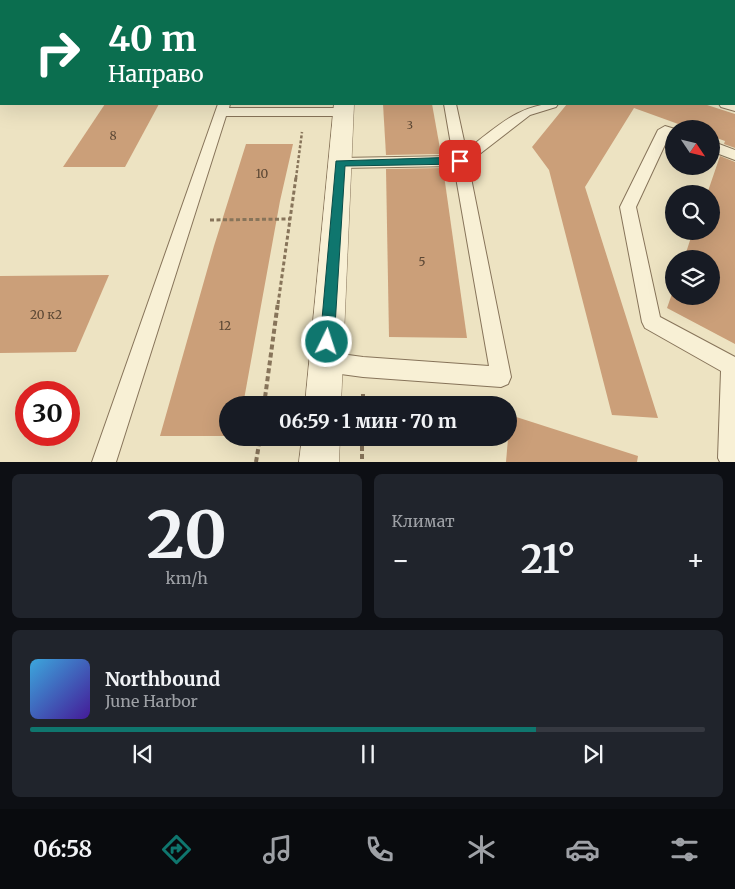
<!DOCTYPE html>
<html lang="ru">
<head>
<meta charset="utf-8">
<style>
  body { margin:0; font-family:Merriweather,serif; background:#20242c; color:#f1f3f6; height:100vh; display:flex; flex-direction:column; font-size:19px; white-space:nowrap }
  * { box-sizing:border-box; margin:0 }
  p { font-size:16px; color:#9ea1a6 }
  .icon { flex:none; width:28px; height:28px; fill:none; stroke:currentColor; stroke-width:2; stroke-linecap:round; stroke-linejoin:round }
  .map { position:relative; height:462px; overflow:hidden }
  .drawer { display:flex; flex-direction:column; gap:12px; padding:12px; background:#0d0f14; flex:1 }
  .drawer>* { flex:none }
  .top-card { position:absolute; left:0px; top:0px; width:735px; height:105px; box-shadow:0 5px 20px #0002; background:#0b6e4f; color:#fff; overflow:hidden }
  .needle { width:32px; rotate:125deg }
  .tools { position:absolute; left:665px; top:120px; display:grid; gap:10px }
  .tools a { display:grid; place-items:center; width:55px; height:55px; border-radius:50%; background:#171b24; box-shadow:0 5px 20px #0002; font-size:25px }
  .speed { position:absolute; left:15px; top:381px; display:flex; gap:10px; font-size:25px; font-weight:700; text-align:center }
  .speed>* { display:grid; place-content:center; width:65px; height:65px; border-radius:50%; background:#171b24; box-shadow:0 5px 20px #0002; line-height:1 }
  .speed .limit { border:8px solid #d22; background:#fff; color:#111 }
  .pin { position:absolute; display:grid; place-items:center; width:42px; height:42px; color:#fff; margin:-21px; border-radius:10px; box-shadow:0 2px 8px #0006 }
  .me { position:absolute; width:55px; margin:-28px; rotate:4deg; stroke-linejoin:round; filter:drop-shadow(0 0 4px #0008) }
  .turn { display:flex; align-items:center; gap:18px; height:105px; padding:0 25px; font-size:22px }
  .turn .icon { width:65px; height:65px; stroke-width:2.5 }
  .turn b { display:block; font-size:35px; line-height:42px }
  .big { font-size:38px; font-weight:700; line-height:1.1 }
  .drawer .widget { flex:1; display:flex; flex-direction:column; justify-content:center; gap:8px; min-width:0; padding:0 18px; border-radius:8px; background:#20242c }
  .drawer .dial { align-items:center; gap:0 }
  .dial b { font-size:65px; line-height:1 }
  .song { display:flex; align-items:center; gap:15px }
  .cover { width:60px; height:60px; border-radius:8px; background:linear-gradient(135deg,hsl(200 70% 55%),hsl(260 70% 35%)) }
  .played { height:5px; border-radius:2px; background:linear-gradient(90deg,#0f766e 75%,#363941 75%) }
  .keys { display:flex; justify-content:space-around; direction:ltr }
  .heat { display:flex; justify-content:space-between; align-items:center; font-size:28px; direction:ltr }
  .drawer .tiles { flex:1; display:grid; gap:12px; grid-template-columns:1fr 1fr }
  .widget:last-child { grid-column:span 2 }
  .trip { position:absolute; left:219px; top:396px; width:298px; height:50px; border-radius:25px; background:#171b24; box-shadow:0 5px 20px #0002; font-weight:700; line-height:50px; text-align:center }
  .dock { display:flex; height:80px; justify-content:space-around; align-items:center; background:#090b0e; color:#9ea1a6 }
  .dock .icon { width:35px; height:35px }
  .dock .selected { color:#0f766e }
  .dock b { font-size:22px; color:#f1f3f6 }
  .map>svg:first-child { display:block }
  .building { fill:#cb9f79 }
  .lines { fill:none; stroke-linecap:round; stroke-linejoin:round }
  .lane-casing { stroke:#87745a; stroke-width:2 }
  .street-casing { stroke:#87745a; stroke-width:1 }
  .path-far3 { stroke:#87745a; stroke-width:2; stroke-dasharray:2.5 2; stroke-linecap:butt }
  .path-far2 { stroke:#87745a; stroke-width:2.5; stroke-dasharray:3 2; stroke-linecap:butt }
  .path-far1 { stroke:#87745a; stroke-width:3; stroke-dasharray:4 2.5; stroke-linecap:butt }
  .path { stroke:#87745a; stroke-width:4; stroke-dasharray:5 3; stroke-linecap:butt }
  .lane { fill:#f8f0d5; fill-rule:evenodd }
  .street { fill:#f8f0d5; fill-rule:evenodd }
  .route { fill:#0f766e; stroke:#0a4d48 }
  .labels { text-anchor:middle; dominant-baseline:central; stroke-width:5; stroke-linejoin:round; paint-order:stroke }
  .far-number-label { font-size:11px; fill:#5c4835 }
  .number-label { font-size:12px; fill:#5c4835 }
</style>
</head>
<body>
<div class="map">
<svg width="735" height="462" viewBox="0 0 735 462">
  <rect width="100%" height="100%" fill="#ede3c2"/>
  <g class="building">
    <path d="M105 104H159L125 167H63Z"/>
    <path d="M383 104H432L441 154 386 155Z"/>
    <path d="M567 104H704L735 114V148L724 144 725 141 711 136V129H692L634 108 585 187 658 418 612 415 549 170 532 147Z"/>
    <path d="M246 144H293L280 201 243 405H228V436H160L214 246Z"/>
    <path d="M720 156 735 162V344L667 308 674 288V296H711V259H684L693 231H711V194H707Z"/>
    <path d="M443 168 467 338 389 337 386 169Z"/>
    <path d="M109 275 76 352 0 353V276Z"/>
    <path d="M510 415 638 456 637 462H506Z"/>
  </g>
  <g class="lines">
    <defs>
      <g id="lane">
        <path d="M253 0H263V1H254Z"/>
        <path d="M425 0H435L436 1H426Z"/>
        <path d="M515 0H528L529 1H516Z"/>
        <rect x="734" y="62" width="1" height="6"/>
        <path d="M735 103V111L721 107 719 104Z"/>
        <path d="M218 104H230L229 108H344L350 112 344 116H226L116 462H92Z"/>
        <path d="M444 104H456L466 150C495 129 520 102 558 104L556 107 530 115 468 163 511 377 508 384 501 387 363 377 326 372 319 369 316 362 319 355 326 352 363 357 489 366 454 166 340 168 335 166 333 163 335 160 340 158 453 156Z"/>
        <path d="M665 126 675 129 674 137 669 136 636 207 660 317 735 357V462H720L718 458 721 371 645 328 642 322 620 207 658 130Z"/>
        <path d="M711 141 735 150V160L711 151Z"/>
      </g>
      <g id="street">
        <rect x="344" y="0" width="16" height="1"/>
        <path d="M665 0H685L686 1H666Z"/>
        <rect x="734" y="11" width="1" height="10"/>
        <path d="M334 104H354L341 405H305Z"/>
        <path d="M302 438H340L339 462H299Z"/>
      </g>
    </defs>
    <use href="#lane" class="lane-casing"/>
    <use href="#street" class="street-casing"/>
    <g class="path-far3">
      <path d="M631 0 635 1"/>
      <path d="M709 0 715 1"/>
    </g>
    <path class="path-far2" d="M296 178 302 132"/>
    <g class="path-far1">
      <path d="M210 220 290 219"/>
      <path d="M278 304 296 177"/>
    </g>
    <g class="path">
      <path d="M363 394V405"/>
      <path d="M264 405 278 302"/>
      <path d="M362 438V462"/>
      <path d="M256 462 260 438"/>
    </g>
    <use href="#lane" class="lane"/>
    <use href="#street" class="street"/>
  </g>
  <path class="route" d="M460 157 465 161 460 164 345 166 334 342 332 346 327 348 323 346 320 342 336 161Z"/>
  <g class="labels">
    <g class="far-number-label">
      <text x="410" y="125">3</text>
    </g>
    <g class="number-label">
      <text x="113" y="135">8</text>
      <text x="262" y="173">10</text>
      <text x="422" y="261">5</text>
      <text x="46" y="314">20 к2</text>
      <text x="225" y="325">12</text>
    </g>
  </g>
</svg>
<div class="tools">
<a><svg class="needle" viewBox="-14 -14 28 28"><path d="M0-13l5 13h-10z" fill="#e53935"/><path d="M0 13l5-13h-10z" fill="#9ea1a6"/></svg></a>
<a><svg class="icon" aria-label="search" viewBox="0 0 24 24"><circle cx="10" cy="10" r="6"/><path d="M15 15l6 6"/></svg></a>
<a><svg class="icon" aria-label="layers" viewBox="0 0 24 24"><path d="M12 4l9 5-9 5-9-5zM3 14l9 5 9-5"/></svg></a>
</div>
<div class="speed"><div class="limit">30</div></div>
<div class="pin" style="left:460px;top:161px;background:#d93025"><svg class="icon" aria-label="arrive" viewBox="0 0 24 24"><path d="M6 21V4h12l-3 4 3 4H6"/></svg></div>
<svg class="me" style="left:327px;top:342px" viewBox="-20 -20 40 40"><circle r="17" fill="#0f766e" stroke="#fff" stroke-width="3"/><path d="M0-11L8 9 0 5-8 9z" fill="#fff"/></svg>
<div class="trip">06:59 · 1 мин · 70 m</div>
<div class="top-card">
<div class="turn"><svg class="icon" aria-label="right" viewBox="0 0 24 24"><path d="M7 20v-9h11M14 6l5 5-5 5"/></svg><div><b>40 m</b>Направо</div></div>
</div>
</div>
<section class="drawer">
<div class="tiles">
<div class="widget dial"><b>20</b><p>km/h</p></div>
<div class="widget"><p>Климат</p>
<div class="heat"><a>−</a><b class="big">21°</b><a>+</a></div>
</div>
<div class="widget">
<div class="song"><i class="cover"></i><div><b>Northbound</b><p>June Harbor</p></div></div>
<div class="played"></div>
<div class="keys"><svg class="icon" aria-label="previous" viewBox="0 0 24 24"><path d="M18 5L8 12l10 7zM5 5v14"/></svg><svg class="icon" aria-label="pause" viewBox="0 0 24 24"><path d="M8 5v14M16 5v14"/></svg><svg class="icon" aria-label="next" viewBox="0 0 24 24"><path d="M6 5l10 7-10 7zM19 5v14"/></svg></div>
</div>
</div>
</section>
<nav class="dock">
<b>06:58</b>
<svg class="icon selected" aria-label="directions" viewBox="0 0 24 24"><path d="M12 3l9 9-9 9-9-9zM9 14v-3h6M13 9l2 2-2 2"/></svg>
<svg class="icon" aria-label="music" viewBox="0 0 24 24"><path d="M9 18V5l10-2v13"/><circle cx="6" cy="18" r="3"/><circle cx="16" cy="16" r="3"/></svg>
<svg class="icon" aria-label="phone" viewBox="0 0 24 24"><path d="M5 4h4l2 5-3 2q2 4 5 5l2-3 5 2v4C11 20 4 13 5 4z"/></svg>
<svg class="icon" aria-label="climate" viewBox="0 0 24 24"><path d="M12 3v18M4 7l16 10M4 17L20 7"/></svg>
<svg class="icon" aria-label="car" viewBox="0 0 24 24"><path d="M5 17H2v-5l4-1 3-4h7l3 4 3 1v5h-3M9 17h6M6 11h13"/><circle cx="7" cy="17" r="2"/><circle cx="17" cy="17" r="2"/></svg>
<svg class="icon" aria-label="filters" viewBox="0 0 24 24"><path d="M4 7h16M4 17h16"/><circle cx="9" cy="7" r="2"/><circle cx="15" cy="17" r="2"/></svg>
</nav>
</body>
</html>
